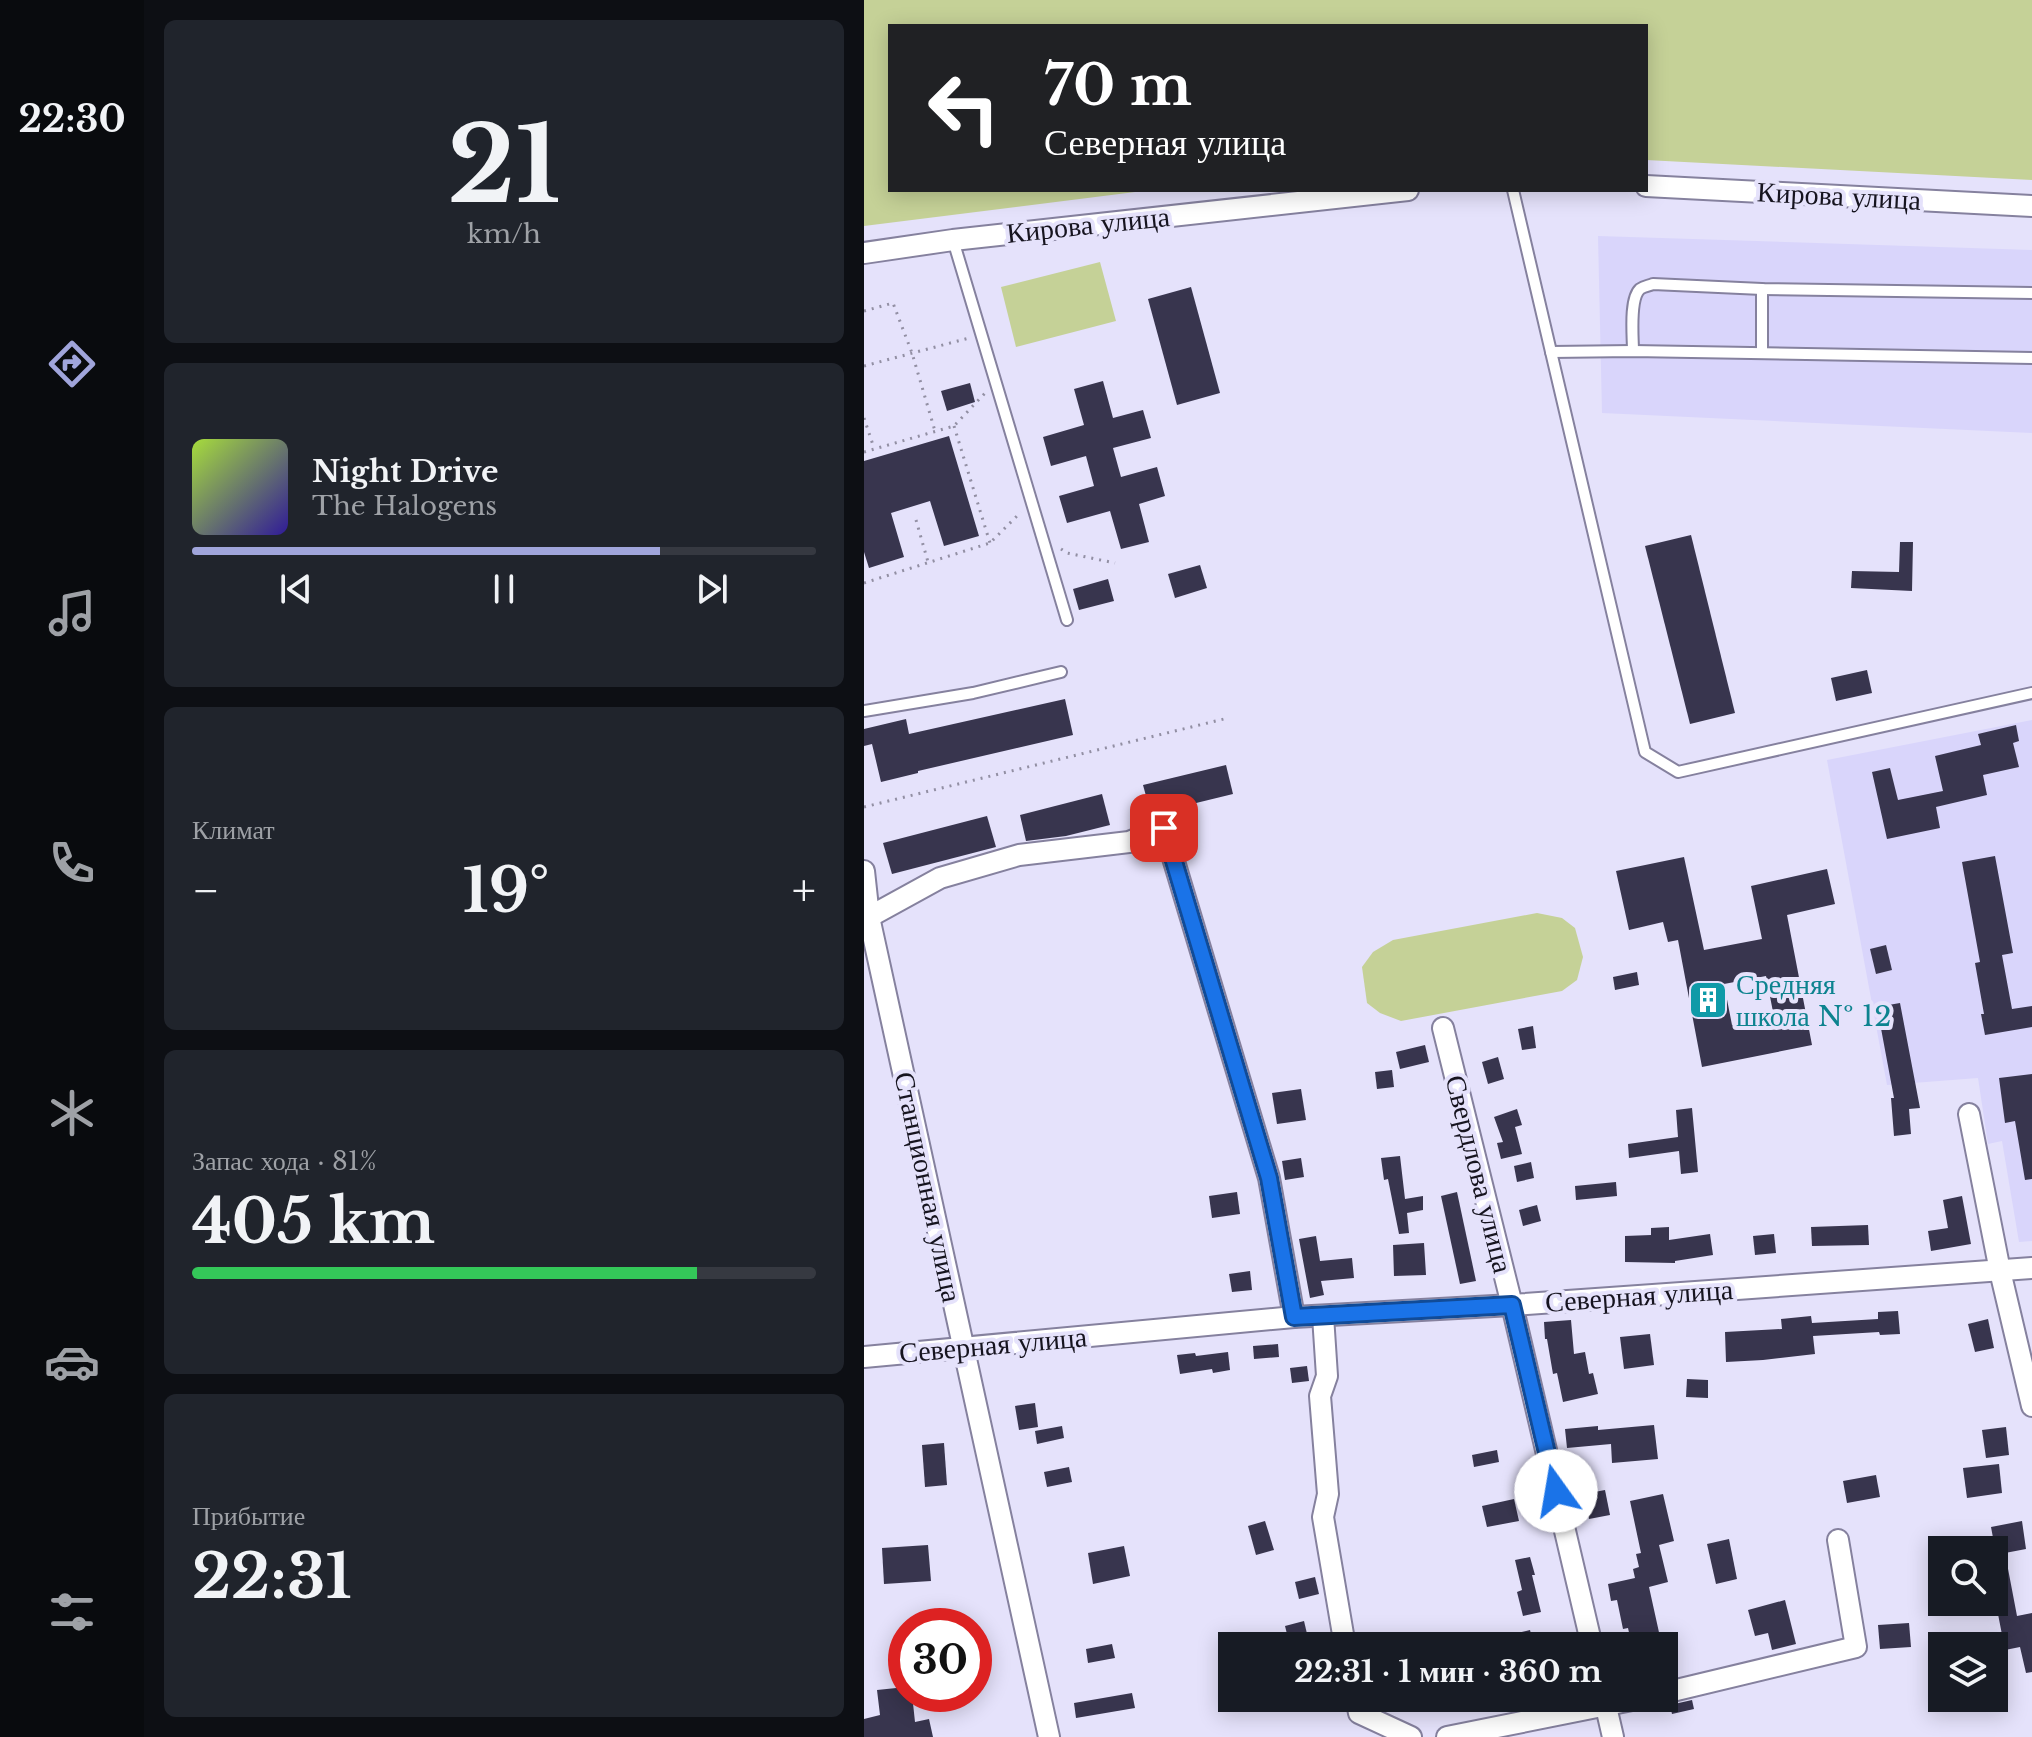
<!DOCTYPE html>
<html lang="ru">
<head>
<meta charset="utf-8">
<style>
  body { margin:0; font-family:"Libre Baskerville",serif; background:#20242c; color:#f1f3f6; height:100vh; display:flex; flex-direction:column; font-size:30px; white-space:nowrap }
  * { box-sizing:border-box; margin:0 }
  p { font-size:26px; color:#9ea1a6 }
  .icon { flex:none; width:44px; height:44px; fill:none; stroke:currentColor; stroke-width:2; stroke-linecap:round; stroke-linejoin:round }
  .map { position:relative; flex:1; overflow:hidden }
  .details { display:flex; flex-direction:column; gap:20px; padding:20px; background:#0d0f14; width:720px }
  .details>* { flex:none }
  .hud { position:absolute; left:24px; top:24px; width:760px; height:168px; border-radius:0px; box-shadow:0 4px 20px #0003; background:#202124; color:#fff; overflow:hidden }
  .fabs { position:absolute; left:1064px; top:1536px; display:grid; gap:16px }
  .fabs a { display:grid; place-items:center; width:80px; height:80px; border-radius:0px; background:#171b24; box-shadow:0 4px 20px #0003; font-size:40px }
  .speed { position:absolute; left:24px; top:1608px; display:flex; gap:16px; font-size:40px; font-weight:700; text-align:center }
  .speed>* { display:grid; place-content:center; width:104px; height:104px; border-radius:50%; background:#171b24; box-shadow:0 4px 20px #0003; line-height:1 }
  .speed .limit { border:12px solid #d22; background:#fff; color:#111 }
  .pin { position:absolute; display:grid; place-items:center; width:68px; height:68px; color:#fff; margin:-34px; border-radius:16px; box-shadow:0 4px 12px #0006 }
  .me { position:absolute; width:88px; margin:-44px; rotate:347deg; stroke-linejoin:round; filter:drop-shadow(0 0 6px #0008) }
  .turn { display:flex; align-items:center; gap:28px; height:168px; padding:0 24px; font-size:36px }
  .turn .icon { width:104px; height:104px; stroke-width:2.5 }
  .turn b { display:block; font-size:56px; line-height:68px }
  .big { font-size:60px; font-weight:700; line-height:1.1 }
  .details .card { flex:1; display:flex; flex-direction:column; justify-content:center; gap:12px; min-width:0; padding:0 28px; border-radius:12px; background:#20242c }
  .details .dial { align-items:center; gap:0 }
  .dial b { font-size:104px; line-height:1 }
  .song { display:flex; align-items:center; gap:24px }
  .cover { width:96px; height:96px; border-radius:12px; background:linear-gradient(135deg,hsl(80 70% 55%),hsl(250 70% 35%)) }
  .played { height:8px; border-radius:4px; background:linear-gradient(90deg,#a0a5db 75%,#363941 75%) }
  .keys { display:flex; justify-content:space-around; direction:ltr }
  .heat { display:flex; justify-content:space-between; align-items:center; font-size:44px; direction:ltr }
  .charge { height:12px; border-radius:6px; background:linear-gradient(90deg,#34c759 81%,#363941 0) }
  .trip { position:absolute; left:354px; top:1632px; width:460px; height:80px; border-radius:0px; background:#171b24; box-shadow:0 4px 20px #0003; font-weight:700; line-height:80px; text-align:center }
  main { display:flex; flex:1; min-height:0 }
  .tab-bar { display:flex; flex-direction:column; width:144px; justify-content:space-around; align-items:center; background:#090b0e; color:#9ea1a6 }
  .tab-bar .icon { width:56px; height:56px }
  .tab-bar .selected { color:#a0a5db }
  .tab-bar b { font-size:36px; color:#f1f3f6 }
  .map>svg:first-child { display:block }
  .built { fill:#d9d5fb }
  .green { fill:#c5d197 }
  .building { fill:#38354e; fill-rule:evenodd }
  .lines { fill:none; stroke-linecap:round; stroke-linejoin:round }
  .lane-casing { stroke:#85819e; stroke-width:14 }
  .street-casing { stroke:#85819e; stroke-width:24 }
  .path { stroke:#928fa3; stroke-width:3; stroke-dasharray:2 6; stroke-linecap:butt }
  .lane { stroke:#fff; stroke-width:10 }
  .street { stroke:#fff; stroke-width:20 }
  .route-casing { stroke:#114b97; stroke-width:20 }
  .route { stroke:#1a73e8; stroke-width:14 }
  .labels { text-anchor:middle; dominant-baseline:central; stroke-width:8; stroke-linejoin:round; paint-order:stroke }
  .street-label { font-size:28px; fill:#16141f; stroke:#e5e2fb }
  .culture-label { font-size:28px; fill:#0d838f; stroke:#e5e2fb; text-anchor:start }
</style>
</head>
<body>
<main>
<nav class="tab-bar">
<b>22:30</b>
<svg class="icon selected" aria-label="directions" viewBox="0 0 24 24"><path d="M12 3l9 9-9 9-9-9zM9 14v-3h6M13 9l2 2-2 2"/></svg>
<svg class="icon" aria-label="music" viewBox="0 0 24 24"><path d="M9 18V5l10-2v13"/><circle cx="6" cy="18" r="3"/><circle cx="16" cy="16" r="3"/></svg>
<svg class="icon" aria-label="phone" viewBox="0 0 24 24"><path d="M5 4h4l2 5-3 2q2 4 5 5l2-3 5 2v4C11 20 4 13 5 4z"/></svg>
<svg class="icon" aria-label="climate" viewBox="0 0 24 24"><path d="M12 3v18M4 7l16 10M4 17L20 7"/></svg>
<svg class="icon" aria-label="car" viewBox="0 0 24 24"><path d="M5 17H2v-5l4-1 3-4h7l3 4 3 1v5h-3M9 17h6M6 11h13"/><circle cx="7" cy="17" r="2"/><circle cx="17" cy="17" r="2"/></svg>
<svg class="icon" aria-label="filters" viewBox="0 0 24 24"><path d="M4 7h16M4 17h16"/><circle cx="9" cy="7" r="2"/><circle cx="15" cy="17" r="2"/></svg>
</nav>
<section class="details">
<div class="card dial"><b>21</b><p>km/h</p></div>
<div class="card">
<div class="song"><i class="cover"></i><div><b>Night Drive</b><p>The Halogens</p></div></div>
<div class="played"></div>
<div class="keys"><svg class="icon" aria-label="previous" viewBox="0 0 24 24"><path d="M18 5L8 12l10 7zM5 5v14"/></svg><svg class="icon" aria-label="pause" viewBox="0 0 24 24"><path d="M8 5v14M16 5v14"/></svg><svg class="icon" aria-label="next" viewBox="0 0 24 24"><path d="M6 5l10 7-10 7zM19 5v14"/></svg></div>
</div>
<div class="card"><p>Климат</p>
<div class="heat"><a>−</a><b class="big">19°</b><a>+</a></div>
</div>
<div class="card"><p>Запас хода · 81%</p><b class="big">405 km</b><div class="charge"></div></div>
<div class="card"><p>Прибытие</p><b class="big">22:31</b></div>
</section>
<div class="map">
<svg width="1168" height="1737" viewBox="0 0 1168 1737">
  <rect width="100%" height="100%" fill="#e5e2fb"/>
  <g class="built">
    <path d="M734 236 1168 250V433L738 413Z"/>
    <path d="M1168 720V1241L1155 1242 1138 1141 1124 1144 1114 1078 1023 1085 963 760Z"/>
  </g>
  <g class="green">
    <path d="M0 0H1168V180L782 160V26H26V190H287L0 226Z"/>
    <path d="M236 262 252 321 152 347 137 287Z"/>
    <path d="M673 913 698 918 711 928 719 957 713 980 698 991 537 1021 516 1013 503 1003 498 967 509 952 529 940Z"/>
  </g>
  <g class="building">
    <path d="M327 287 356 393 313 405 284 299Z"/>
    <path d="M239 381 249 418 279 410 287 438 249 448 257 477 293 467 301 496 275 504 285 542 257 549 246 511 203 523 195 496 230 486 222 456 187 466 179 437 220 425 210 389Z"/>
    <path d="M106 383 111 402 83 411 77 391Z"/>
    <path d="M85 436 115 536 80 546 66 501 27 513 40 557 5 568 0 552V461Z"/>
    <path d="M827 535 871 713 826 724 781 546Z"/>
    <path d="M1036 542H1049L1048 591 987 588 988 571 1035 572Z"/>
    <path d="M336 565 343 588 311 598 304 574Z"/>
    <path d="M244 579 250 601 215 610 209 589Z"/>
    <path d="M1003 670 1008 693 972 701 967 678Z"/>
    <path d="M201 699 209 735 54 771V773L17 782 8 744 0 746V729L42 719 45 734Z"/>
    <path d="M1152 725 1155 741 1149 743 1155 767 1119 775 1123 795 1072 807 1076 828 1023 839 1008 772 1026 768 1034 800 1079 791 1071 756 1117 745 1114 734Z"/>
    <path d="M362 765 369 794 287 814 279 785Z"/>
    <path d="M238 794 246 825 202 836 162 841 156 815Z"/>
    <path d="M123 816 132 847 28 874 19 843Z"/>
    <path d="M1131 856 1149 953 1138 955 1148 1009 1168 1006V1027L1121 1035 1117 1014H1120L1111 963 1116 962 1098 862Z"/>
    <path d="M820 857 840 950 898 939 887 886 963 869 971 904 923 915 948 1045 838 1067 814 940 804 942 799 922 765 930 752 871ZM902 976 910 1017 868 1025 860 984Z"/>
    <path d="M1022 945 1028 970 1012 974 1006 949Z"/>
    <path d="M773 972 775 985 751 990 749 977Z"/>
    <path d="M1036 1003 1056 1108 1045 1109 1047 1134 1030 1136 1027 1098H1030L1013 1007Z"/>
    <path d="M669 1026 672 1048 658 1050 654 1029Z"/>
    <path d="M561 1045 565 1062 536 1069 532 1052Z"/>
    <path d="M634 1057 640 1079 624 1084 618 1062Z"/>
    <path d="M528 1070 530 1087 513 1089 511 1072Z"/>
    <path d="M1168 1074V1179L1161 1180 1151 1121 1141 1123 1135 1078Z"/>
    <path d="M437 1089 442 1120 413 1124 408 1093Z"/>
    <path d="M828 1108 834 1172 817 1174 815 1151 765 1158 764 1144 814 1137 812 1110Z"/>
    <path d="M653 1109 658 1125 651 1127 658 1154 637 1159 633 1143 639 1142 630 1117Z"/>
    <path d="M536 1156 541 1199 559 1196V1210L543 1213 545 1233 535 1234 524 1179 520 1180 517 1158Z"/>
    <path d="M437 1158 440 1177 421 1180 418 1161Z"/>
    <path d="M667 1162 670 1178 653 1182 650 1166Z"/>
    <path d="M752 1182 753 1196 712 1200 711 1186Z"/>
    <path d="M373 1192 376 1214 348 1218 345 1196Z"/>
    <path d="M593 1192 612 1281 596 1284 577 1196Z"/>
    <path d="M1098 1196 1107 1244 1067 1251 1064 1231 1084 1228 1079 1200Z"/>
    <path d="M673 1205 677 1221 659 1226 655 1210Z"/>
    <path d="M1004 1225 1005 1245 948 1246 947 1227Z"/>
    <path d="M805 1227V1240L846 1234 849 1255 811 1261V1263L761 1262V1236L787 1235V1228Z"/>
    <path d="M910 1234 912 1253 891 1255 889 1236Z"/>
    <path d="M452 1236 456 1261 488 1258 490 1278 457 1281 460 1295 446 1298 435 1239Z"/>
    <path d="M560 1243 562 1275 530 1276 529 1245Z"/>
    <path d="M386 1271 388 1290 368 1292 365 1274Z"/>
    <path d="M1034 1311 1036 1334 1016 1335 1015 1332 949 1336 951 1354 899 1360 862 1362 861 1332 918 1329 917 1319 947 1316 948 1323 1014 1319V1312Z"/>
    <path d="M1124 1319 1130 1348 1111 1352 1104 1324Z"/>
    <path d="M707 1320 710 1354 721 1352 725 1374 729 1373 734 1394 699 1402 693 1373 689 1374 683 1339H681L680 1322Z"/>
    <path d="M786 1334 790 1365 760 1369 756 1337Z"/>
    <path d="M414 1344 415 1357 390 1359 389 1346Z"/>
    <path d="M364 1352 366 1370 349 1373 348 1369 316 1374 313 1355 331 1353 332 1356Z"/>
    <path d="M443 1366 445 1381 428 1383 426 1368Z"/>
    <path d="M823 1379 844 1380V1398L822 1397Z"/>
    <path d="M171 1403 174 1427 155 1430 151 1406Z"/>
    <path d="M790 1425 794 1459 748 1463 747 1444 703 1448 701 1429 734 1426V1430Z"/>
    <path d="M198 1426 200 1438 173 1444 171 1431Z"/>
    <path d="M1142 1427 1145 1455 1122 1458 1118 1430Z"/>
    <path d="M80 1443 83 1485 61 1487 58 1445Z"/>
    <path d="M633 1450 635 1462 610 1467 608 1455Z"/>
    <path d="M1135 1464 1138 1493 1103 1498 1099 1468Z"/>
    <path d="M205 1467 208 1482 183 1487 180 1472Z"/>
    <path d="M1012 1475 1016 1497 983 1503 979 1481Z"/>
    <path d="M741 1490 746 1515 725 1519 720 1494Z"/>
    <path d="M799 1494 810 1541 795 1545 804 1582 785 1587 798 1646H768L764 1628 759 1629 753 1600 747 1601 744 1584 771 1578 769 1569 775 1567 772 1554 777 1553 766 1501Z"/>
    <path d="M650 1499 655 1521 623 1527 618 1506Z"/>
    <path d="M401 1521 410 1550 392 1555 384 1526Z"/>
    <path d="M1158 1521 1162 1549 1141 1553 1153 1616 1168 1613V1672L1162 1673 1156 1647 1141 1650 1133 1609 1130 1610V1543L1127 1527Z"/>
    <path d="M865 1539 873 1579 852 1584 843 1544Z"/>
    <path d="M64 1545 67 1581 20 1584 18 1548Z"/>
    <path d="M260 1546 266 1576 229 1584 224 1553Z"/>
    <path d="M666 1557 671 1575H668L677 1612 659 1616 653 1592 658 1590 651 1560Z"/>
    <path d="M451 1577 455 1594 435 1599 431 1582Z"/>
    <path d="M921 1600 932 1644 908 1650 904 1633 891 1636 884 1610Z"/>
    <path d="M440 1621 444 1638 425 1642 421 1626Z"/>
    <path d="M1045 1623 1047 1647 1016 1649 1014 1625Z"/>
    <path d="M666 1630 670 1646H652L649 1634Z"/>
    <path d="M248 1644 251 1658 224 1663 222 1649Z"/>
    <path d="M42 1687V1694H48L51 1722 65 1719 69 1737H0V1719L16 1715 13 1690Z"/>
    <path d="M268 1693 271 1708 212 1718 210 1703Z"/>
    <path d="M828 1700 830 1709 808 1714 806 1705Z"/>
  </g>
  <g class="lines">
    <defs>
      <g id="lane">
        <path d="M649 190 781 752 814 772 1168 693"/>
        <path d="M89 240 203 620"/>
        <path d="M898 289V353"/>
        <path d="M769 351C769 337 765 299 776 289 780 286 784 286 789 284L898 289 1168 293"/>
        <path d="M687 352 769 351 1168 358"/>
        <path d="M0 711 109 693 197 672"/>
      </g>
      <g id="street">
        <path d="M782 186 1168 206"/>
        <path d="M0 253 89 240 544 190"/>
        <path d="M0 871 5 917 185 1737"/>
        <path d="M0 918 5 917 76 878 155 855 265 842 300 828 405 1178 430 1317"/>
        <path d="M579 1028 648 1305 728 1646"/>
        <path d="M1105 1114 1136 1271 1168 1406"/>
        <path d="M459 1316 463 1376 456 1396 464 1494 459 1517 481 1646"/>
        <path d="M0 1357 430 1317 648 1305 1168 1268"/>
        <path d="M800 1693 992 1647 974 1540"/>
        <path d="M492 1698 495 1713 547 1737"/>
        <path d="M740 1698 749 1737"/>
        <path d="M583 1737 778 1698"/>
      </g>
    </defs>
    <use href="#lane" class="lane-casing"/>
    <use href="#street" class="street-casing"/>
    <g class="path">
      <path d="M0 311 29 303 48 353 71 431"/>
      <path d="M0 366 105 338"/>
      <path d="M0 418 10 448"/>
      <path d="M90 426 126 543"/>
      <path d="M0 452 90 426 122 392"/>
      <path d="M52 520 64 562"/>
      <path d="M197 549 203 553 251 563"/>
      <path d="M0 583 126 543 157 512"/>
      <path d="M0 807 360 719"/>
    </g>
    <use href="#lane" class="lane"/>
    <use href="#street" class="street"/>
  </g>
  <g class="lines">
    <defs>
      <path id="route" d="M300 828 405 1178 430 1317 648 1305 692 1491"/>
    </defs>
    <use href="#route" class="route-casing"/>
    <use href="#route" class="route"/>
  </g>
  <defs>
    <symbol id="building-square" viewBox="-11 -11 22 22"><rect x="-9" y="-9" width="18" height="18" rx="4" fill="#0f9aa8" stroke="#e5e2fb"/><path d="M-4-6H4V6H1V3H-1V6H-4ZM-2.5-4.3h1.7v1.8h-1.7ZM.8-4.3h1.7v1.8H.8ZM-2.5-1h1.7V.8h-1.7ZM.8-1h1.7V.8H.8Z" fill="#fff"/></symbol>
  </defs>
  <g fill-rule="evenodd">
    <use href="#building-square" x="822" y="978" width="44" height="44"/>
  </g>
  <g class="labels">
    <g class="street-label">
      <text transform="translate(975 196) rotate(3)">Кирова улица</text>
      <text transform="translate(224 225) rotate(-6)">Кирова улица</text>
      <text transform="translate(615 1174) rotate(76)">Свердлова улица</text>
      <text transform="translate(64 1187) rotate(78)">Станционная улица</text>
      <text transform="translate(775 1296) rotate(-4)">Северная улица</text>
      <text transform="translate(129 1345) rotate(-5)">Северная улица</text>
    </g>
    <g class="culture-label">
      <text x="872" y="984">Средняя<tspan x="872" dy="32">школа № 12</tspan></text>
    </g>
  </g>
</svg>
<div class="fabs">
<a><svg class="icon" aria-label="search" viewBox="0 0 24 24"><circle cx="10" cy="10" r="6"/><path d="M15 15l6 6"/></svg></a>
<a><svg class="icon" aria-label="layers" viewBox="0 0 24 24"><path d="M12 4l9 5-9 5-9-5zM3 14l9 5 9-5"/></svg></a>
</div>
<div class="speed"><div class="limit">30</div></div>
<div class="pin" style="left:300px;top:828px;background:#d93025"><svg class="icon" aria-label="arrive" viewBox="0 0 24 24"><path d="M6 21V4h12l-3 4 3 4H6"/></svg></div>
<svg class="me" style="left:692px;top:1491px" viewBox="-20 -20 40 40"><circle r="19" fill="#fff"/><path d="M0-13L10 11 0 6-10 11z" fill="#1a73e8"/></svg>
<div class="trip">22:31 · 1 мин · 360 m</div>
<div class="hud">
<div class="turn"><svg class="icon" aria-label="left" viewBox="0 0 24 24"><path d="M17 20v-9H6M10 6l-5 5 5 5"/></svg><div><b>70 m</b>Северная улица</div></div>
</div>
</div>
</main>
</body>
</html>
